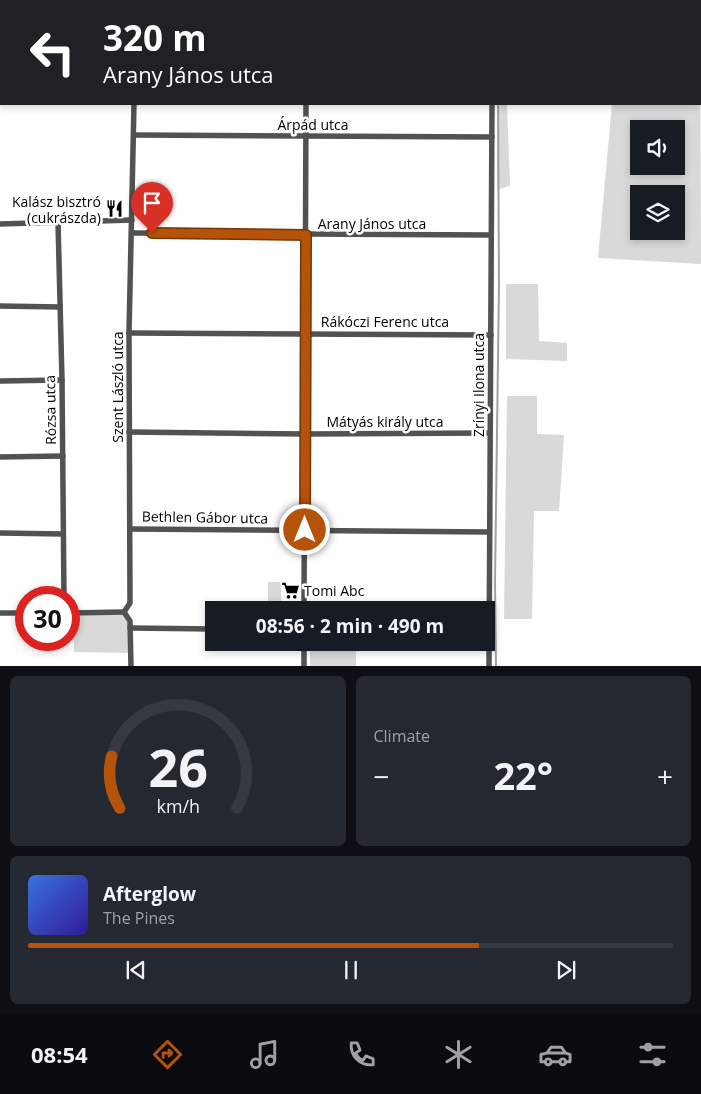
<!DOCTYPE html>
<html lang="en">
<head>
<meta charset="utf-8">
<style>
  body { margin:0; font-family:"Open Sans",sans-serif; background:#242831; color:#f1f3f6; height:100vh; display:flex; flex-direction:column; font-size:19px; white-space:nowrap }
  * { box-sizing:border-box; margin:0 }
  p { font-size:16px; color:#9ea1a6 }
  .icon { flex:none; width:28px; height:28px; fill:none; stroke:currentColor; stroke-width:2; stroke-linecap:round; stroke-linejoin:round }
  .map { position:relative; height:666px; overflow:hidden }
  .side { display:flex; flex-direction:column; gap:10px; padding:10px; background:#0d0f14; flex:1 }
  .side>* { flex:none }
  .hud { position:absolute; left:0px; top:0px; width:701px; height:105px; box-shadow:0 2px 8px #0003; background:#202124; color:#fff; overflow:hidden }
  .controls { position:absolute; left:630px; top:120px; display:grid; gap:10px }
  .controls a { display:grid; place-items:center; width:55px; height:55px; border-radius:0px; background:#171b24; box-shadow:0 2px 8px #0003; font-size:25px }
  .speed { position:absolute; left:15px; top:586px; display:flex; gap:10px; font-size:25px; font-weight:700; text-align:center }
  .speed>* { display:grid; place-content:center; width:65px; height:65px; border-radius:50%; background:#171b24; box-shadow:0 2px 8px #0003; line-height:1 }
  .speed .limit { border:8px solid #d22; background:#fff; color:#111 }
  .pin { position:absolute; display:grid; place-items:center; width:42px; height:42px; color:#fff; margin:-51px -21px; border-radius:50% 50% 50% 0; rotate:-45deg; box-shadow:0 0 5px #0007 }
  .pin .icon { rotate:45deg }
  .me { position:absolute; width:55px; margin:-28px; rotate:0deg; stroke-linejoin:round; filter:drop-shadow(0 0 4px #0008) }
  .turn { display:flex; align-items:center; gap:18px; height:105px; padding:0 20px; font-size:22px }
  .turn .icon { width:65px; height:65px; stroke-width:2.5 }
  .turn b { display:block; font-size:35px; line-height:42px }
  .big { font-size:38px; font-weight:700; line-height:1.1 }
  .side .tile { flex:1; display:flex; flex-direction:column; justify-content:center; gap:8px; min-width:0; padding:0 18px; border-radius:8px; background:#242831 }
  .side .dial { align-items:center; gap:0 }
  .dial svg { height:130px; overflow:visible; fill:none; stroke:#363941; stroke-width:7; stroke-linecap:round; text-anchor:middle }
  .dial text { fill:#f1f3f6; stroke:none }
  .song { display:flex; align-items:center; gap:15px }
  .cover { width:60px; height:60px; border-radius:8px; background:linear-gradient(135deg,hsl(220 70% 55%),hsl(250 70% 35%)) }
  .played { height:5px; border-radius:2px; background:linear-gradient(90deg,#b45309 70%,#363941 70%) }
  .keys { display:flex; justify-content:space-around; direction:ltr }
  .heat { display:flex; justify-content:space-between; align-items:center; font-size:28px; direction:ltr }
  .side .tiles { flex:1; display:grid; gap:10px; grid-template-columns:1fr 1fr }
  .tile:last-child { grid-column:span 2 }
  .trip { position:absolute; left:205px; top:601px; width:290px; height:50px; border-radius:0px; background:#171b24; box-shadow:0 2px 8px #0003; font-weight:700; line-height:50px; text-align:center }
  .tabs { display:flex; height:80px; justify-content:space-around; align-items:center; background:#090b0e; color:#9ea1a6 }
  .tabs .icon { width:35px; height:35px }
  .tabs .selected { color:#b45309 }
  .tabs b { font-size:22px; color:#f1f3f6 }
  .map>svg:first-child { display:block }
  .green { fill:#d9d9d9; fill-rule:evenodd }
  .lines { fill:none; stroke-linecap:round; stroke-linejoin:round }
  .stream { stroke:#a0a0a0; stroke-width:2 }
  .minor { stroke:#525252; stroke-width:5.5 }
  .secondary { stroke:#1f1f1f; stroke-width:8 }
  .tram { stroke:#000; stroke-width:1 }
  .route-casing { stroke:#753606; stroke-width:12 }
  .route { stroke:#b45309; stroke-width:9 }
  .labels { text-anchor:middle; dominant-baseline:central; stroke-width:5; stroke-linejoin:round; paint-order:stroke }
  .street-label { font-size:14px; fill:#000; stroke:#fff }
  .poi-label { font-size:14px; fill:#000; stroke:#fff; text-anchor:end }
</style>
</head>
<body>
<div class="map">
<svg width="701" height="667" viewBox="0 0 701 667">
  <rect width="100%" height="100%" fill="#fff"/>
  <g class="green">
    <path d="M700 7 701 264 598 258 612 104H700ZM639 129H676V166H639ZM639 194H676V231H639Z"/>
    <path d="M498 104H507L510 186 497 190Z"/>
    <path d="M506 284H538L539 341 567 343V361L506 359Z"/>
    <path d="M507 396H537V434L564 435 559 511H534L532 619H504Z"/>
    <rect x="268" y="582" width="13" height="23"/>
    <path d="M124 612 130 621 131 653 74 652V613Z"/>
    <rect x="310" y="643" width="46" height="23"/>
  </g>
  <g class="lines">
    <g class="stream">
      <path d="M141 1V0"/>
      <path d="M498 1V0"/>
      <path d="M496 667 495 583 499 284 498 104"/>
    </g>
    <g class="minor">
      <path d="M455 0V1"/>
      <path d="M145 1V0"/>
      <path d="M330 1V0"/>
      <path d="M0 88H1"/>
      <path d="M134 135 492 137"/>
      <path d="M58 222 62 380 64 598"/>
      <path d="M0 224 132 220"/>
      <path d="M132 233 491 235"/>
      <path d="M0 306 60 307"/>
      <path d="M129 333 491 335"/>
      <path d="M0 381 62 380"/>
      <path d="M129 432 305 434 490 433"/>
      <path d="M0 457 63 456"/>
      <path d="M131 529 489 532"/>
      <path d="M0 533 63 534"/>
      <path d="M304 610 306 104"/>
      <path d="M124 612 130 603 129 333 134 104"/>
      <path d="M124 612 130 621 131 667"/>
      <path d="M0 613H26"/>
      <path d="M69 613 124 612"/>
      <path d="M130 628 214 629"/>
      <path d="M304 667V642"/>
      <path d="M489 667 492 104"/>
    </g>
    <g class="secondary">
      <path d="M460 1 465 0"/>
      <path d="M0 61H1"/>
    </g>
    <g class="tram">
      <path d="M695 1H701"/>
      <path d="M0 74H1"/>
    </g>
  </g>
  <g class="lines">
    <defs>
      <path id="route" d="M152 233 306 235 305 530"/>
    </defs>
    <use href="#route" class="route-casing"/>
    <use href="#route" class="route"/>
  </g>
  <defs>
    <symbol id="restaurant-bare" viewBox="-9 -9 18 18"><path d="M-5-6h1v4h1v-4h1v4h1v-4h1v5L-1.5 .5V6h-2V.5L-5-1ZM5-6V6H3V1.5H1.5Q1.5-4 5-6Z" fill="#000" stroke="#fff" stroke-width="2.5" paint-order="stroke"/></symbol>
    <symbol id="supermarket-bare" viewBox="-9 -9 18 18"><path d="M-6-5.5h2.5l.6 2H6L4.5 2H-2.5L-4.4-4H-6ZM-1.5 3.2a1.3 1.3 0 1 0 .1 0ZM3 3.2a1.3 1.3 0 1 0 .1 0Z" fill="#000" stroke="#fff" stroke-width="2.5" paint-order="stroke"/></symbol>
  </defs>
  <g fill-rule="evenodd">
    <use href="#restaurant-bare" x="102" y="196" width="25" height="25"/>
    <use href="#supermarket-bare" x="278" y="578" width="25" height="25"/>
  </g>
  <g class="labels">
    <g class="street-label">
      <text x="313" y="124">Árpád utca</text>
      <text x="372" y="223">Arany János utca</text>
      <text x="385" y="321">Rákóczi Ferenc utca</text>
      <text transform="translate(478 385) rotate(-90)">Zrínyi Ilona utca</text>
      <text transform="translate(117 387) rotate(-90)">Szent László utca</text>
      <text transform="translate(50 410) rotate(-91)">Rózsa utca</text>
      <text x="385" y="421">Mátyás király utca</text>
      <text transform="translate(205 517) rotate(1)">Bethlen Gábor utca</text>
    </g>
    <g class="poi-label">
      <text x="101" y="201">Kalász bisztró<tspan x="101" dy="16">(cukrászda)</tspan></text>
      <text x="304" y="590" text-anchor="start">Tomi Abc</text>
    </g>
  </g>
</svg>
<div class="controls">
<a><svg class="icon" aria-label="sound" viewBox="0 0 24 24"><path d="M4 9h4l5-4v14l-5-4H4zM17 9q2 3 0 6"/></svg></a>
<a><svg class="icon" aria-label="layers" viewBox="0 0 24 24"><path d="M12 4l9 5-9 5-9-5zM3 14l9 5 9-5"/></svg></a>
</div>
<div class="speed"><div class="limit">30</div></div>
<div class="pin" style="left:152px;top:233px;background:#d93025"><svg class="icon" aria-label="arrive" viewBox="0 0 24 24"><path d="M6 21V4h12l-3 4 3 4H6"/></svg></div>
<svg class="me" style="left:305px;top:530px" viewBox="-20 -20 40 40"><circle r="17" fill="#b45309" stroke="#fff" stroke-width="3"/><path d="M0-11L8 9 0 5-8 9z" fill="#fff"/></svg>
<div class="trip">08:56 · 2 min · 490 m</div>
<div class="hud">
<div class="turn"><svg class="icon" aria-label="left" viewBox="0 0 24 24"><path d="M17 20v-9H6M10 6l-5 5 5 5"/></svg><div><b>320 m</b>Arany János utca</div></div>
</div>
</div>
<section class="side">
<div class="tiles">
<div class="tile dial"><svg viewBox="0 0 100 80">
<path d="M14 69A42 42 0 1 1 86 69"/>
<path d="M14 69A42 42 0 0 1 9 37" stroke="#b45309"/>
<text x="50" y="56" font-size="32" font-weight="700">26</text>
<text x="50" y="72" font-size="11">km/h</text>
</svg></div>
<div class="tile"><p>Climate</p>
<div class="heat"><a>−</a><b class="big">22°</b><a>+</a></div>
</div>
<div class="tile">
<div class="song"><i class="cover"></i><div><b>Afterglow</b><p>The Pines</p></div></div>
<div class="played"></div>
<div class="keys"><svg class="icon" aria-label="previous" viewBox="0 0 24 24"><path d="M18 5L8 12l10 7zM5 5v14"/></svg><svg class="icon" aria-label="pause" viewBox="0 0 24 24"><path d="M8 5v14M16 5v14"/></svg><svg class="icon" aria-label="next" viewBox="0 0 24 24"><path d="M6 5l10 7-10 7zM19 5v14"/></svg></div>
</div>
</div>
</section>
<nav class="tabs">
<b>08:54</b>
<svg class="icon selected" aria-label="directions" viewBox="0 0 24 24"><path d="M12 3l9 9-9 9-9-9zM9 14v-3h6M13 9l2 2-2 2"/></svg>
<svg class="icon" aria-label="music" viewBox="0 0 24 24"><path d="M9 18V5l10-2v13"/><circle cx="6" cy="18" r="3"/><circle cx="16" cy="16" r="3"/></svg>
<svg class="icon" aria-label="phone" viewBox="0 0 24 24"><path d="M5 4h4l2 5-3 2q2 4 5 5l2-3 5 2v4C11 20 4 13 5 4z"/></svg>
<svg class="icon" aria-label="climate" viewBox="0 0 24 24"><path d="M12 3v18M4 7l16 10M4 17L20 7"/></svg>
<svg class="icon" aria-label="car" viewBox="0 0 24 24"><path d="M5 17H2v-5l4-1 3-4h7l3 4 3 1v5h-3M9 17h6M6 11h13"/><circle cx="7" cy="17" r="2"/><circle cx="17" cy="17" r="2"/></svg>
<svg class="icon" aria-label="filters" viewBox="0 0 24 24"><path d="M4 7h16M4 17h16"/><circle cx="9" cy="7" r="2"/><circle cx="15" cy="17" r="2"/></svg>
</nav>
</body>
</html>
